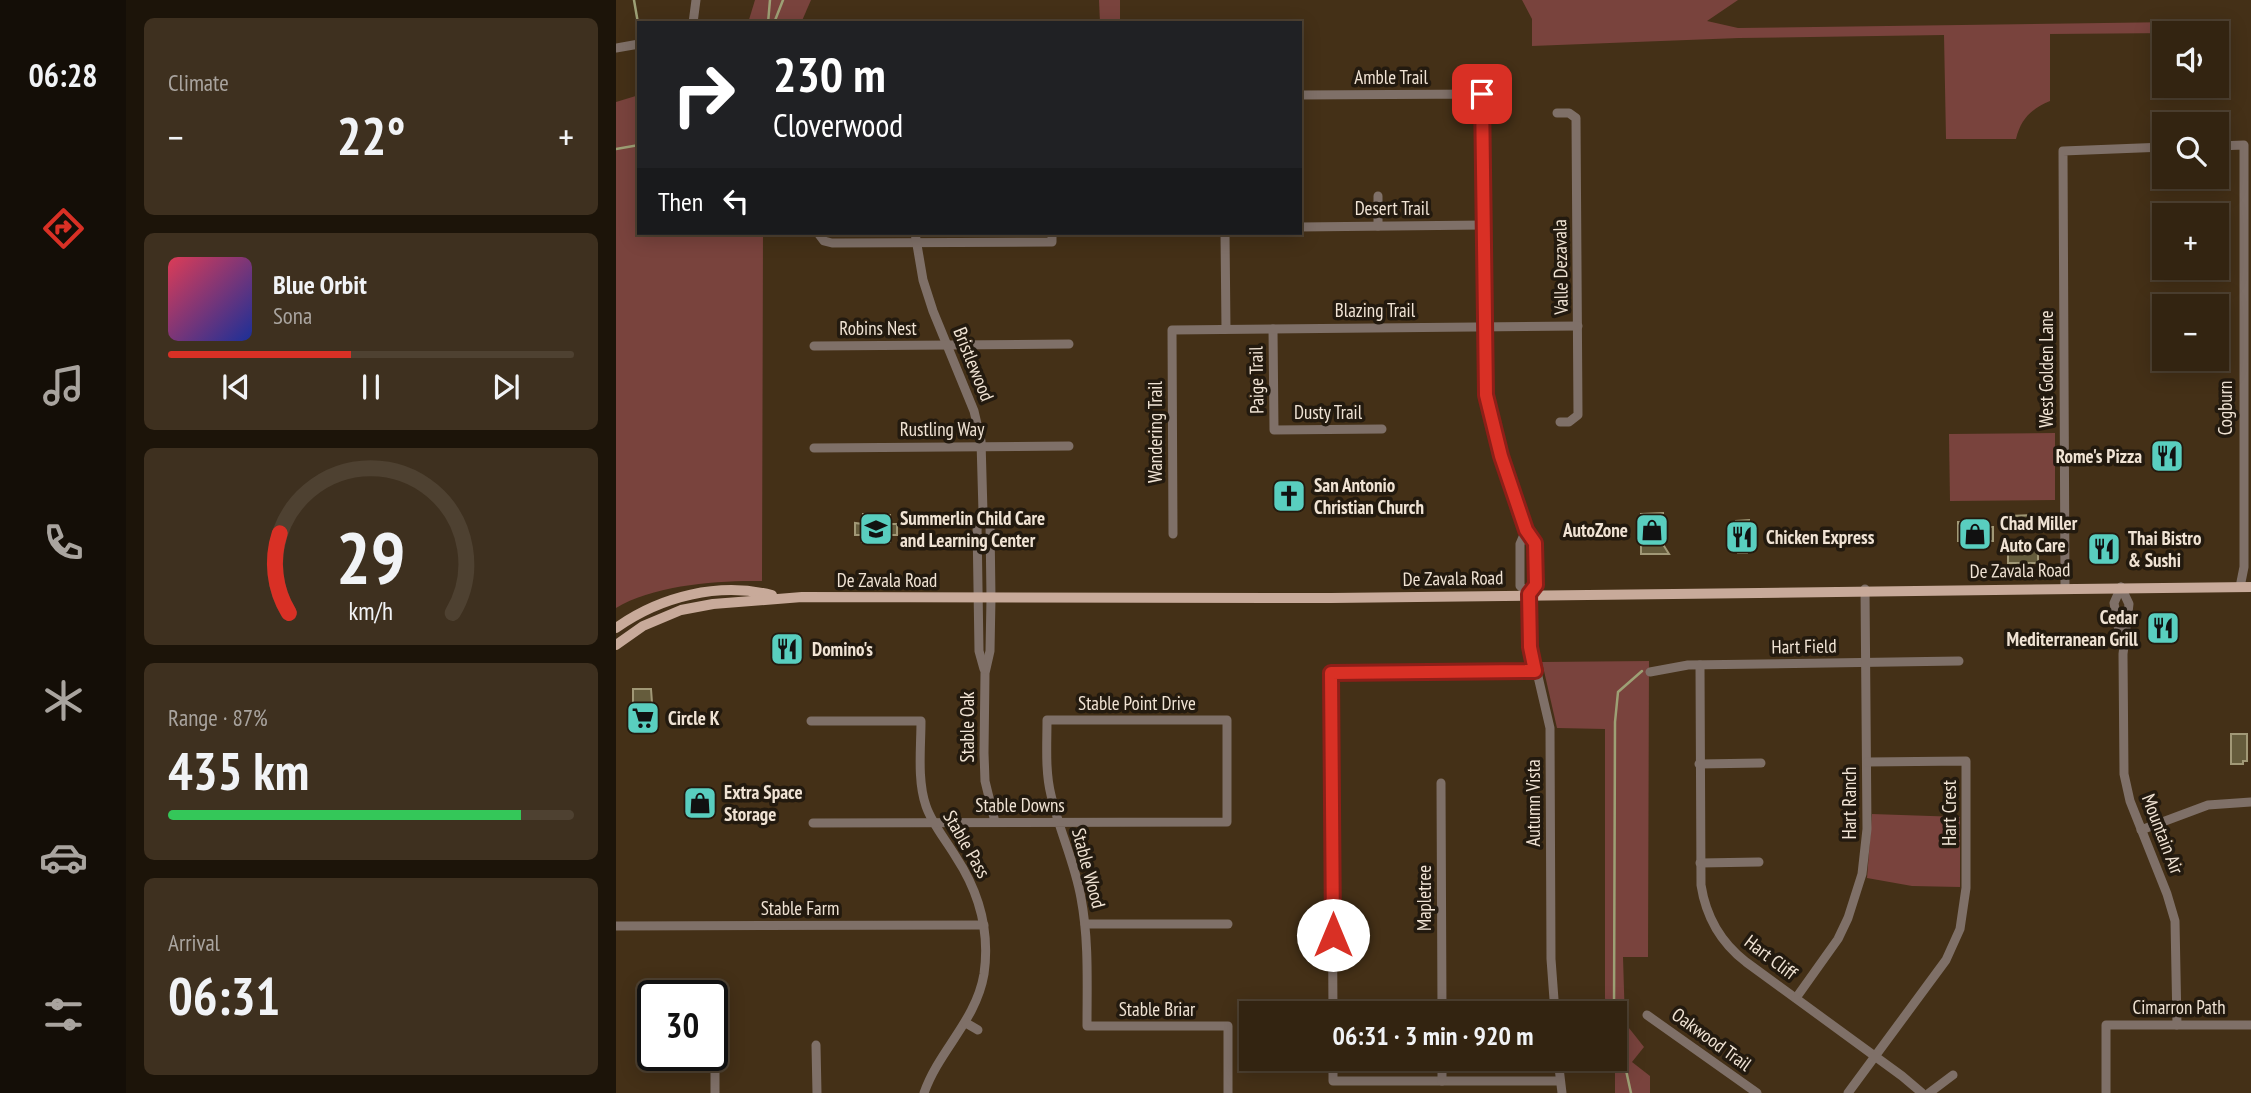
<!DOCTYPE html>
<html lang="en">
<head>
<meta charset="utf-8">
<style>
  body { margin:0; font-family:"PT Sans Narrow",sans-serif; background:#3e301f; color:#f1f3f6; height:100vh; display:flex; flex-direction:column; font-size:26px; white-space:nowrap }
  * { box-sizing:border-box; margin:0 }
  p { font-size:23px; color:#a9a49f }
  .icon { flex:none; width:38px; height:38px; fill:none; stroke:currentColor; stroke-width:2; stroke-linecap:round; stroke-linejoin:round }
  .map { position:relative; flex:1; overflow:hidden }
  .drawer { display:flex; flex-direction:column; gap:18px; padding:18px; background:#1c1409; width:490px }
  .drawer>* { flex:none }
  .top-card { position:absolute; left:21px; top:21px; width:665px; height:214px; border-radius:0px; box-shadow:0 4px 18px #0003,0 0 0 2px #4e4131; background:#202124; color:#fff; overflow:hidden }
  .tools { position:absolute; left:1536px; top:21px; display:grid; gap:14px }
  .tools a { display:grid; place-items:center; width:77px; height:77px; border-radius:0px; background:#332411; box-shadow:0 4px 18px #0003,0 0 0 2px #4e4131; font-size:35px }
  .speed { position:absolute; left:21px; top:980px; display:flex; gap:14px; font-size:35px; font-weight:700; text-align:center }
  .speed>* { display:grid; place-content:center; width:91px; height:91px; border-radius:50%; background:#332411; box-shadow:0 4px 18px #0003,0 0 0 2px #4e4131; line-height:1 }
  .speed .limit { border:4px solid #111; border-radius:10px; background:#fff; color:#111 }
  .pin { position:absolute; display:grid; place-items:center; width:60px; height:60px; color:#fff; margin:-30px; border-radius:14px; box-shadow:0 4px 10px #0006 }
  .me { position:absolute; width:77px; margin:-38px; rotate:0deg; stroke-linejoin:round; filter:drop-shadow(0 0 5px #0008) }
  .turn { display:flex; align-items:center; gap:24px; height:147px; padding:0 21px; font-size:32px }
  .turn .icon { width:91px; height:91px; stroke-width:2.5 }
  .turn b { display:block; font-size:49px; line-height:60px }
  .then { display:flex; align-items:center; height:66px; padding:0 21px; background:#0003; gap:14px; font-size:26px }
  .big { font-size:52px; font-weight:800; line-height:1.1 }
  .drawer .widget { flex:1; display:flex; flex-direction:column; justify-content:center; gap:10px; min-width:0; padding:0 24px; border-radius:10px; background:#3e301f }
  .drawer .dial { align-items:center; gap:0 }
  .dial svg { height:182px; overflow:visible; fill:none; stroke:#4e4131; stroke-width:7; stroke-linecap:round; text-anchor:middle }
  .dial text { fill:#f1f3f6; stroke:none }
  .song { display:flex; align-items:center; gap:21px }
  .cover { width:84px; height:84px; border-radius:10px; background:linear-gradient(135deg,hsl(350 70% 55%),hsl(230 70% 35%)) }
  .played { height:7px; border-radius:4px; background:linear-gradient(90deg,#d93025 45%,#4e4131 45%) }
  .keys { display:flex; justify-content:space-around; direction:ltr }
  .heat { display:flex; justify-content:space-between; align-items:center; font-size:38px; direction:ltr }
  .charge { height:10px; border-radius:5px; background:linear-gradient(90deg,#34c759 87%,#4e4131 0) }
  .trip { position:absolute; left:623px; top:1001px; width:388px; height:70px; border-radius:0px; background:#332411; box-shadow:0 4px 18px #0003,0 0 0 2px #4e4131; font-weight:800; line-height:70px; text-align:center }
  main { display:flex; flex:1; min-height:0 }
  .tabs { display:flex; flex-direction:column; width:126px; justify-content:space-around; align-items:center; background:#140e07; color:#a9a49f }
  .tabs .icon { width:49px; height:49px }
  .tabs .active { color:#d93025 }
  .tabs b { font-size:32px; color:#f1f3f6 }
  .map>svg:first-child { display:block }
  .green { fill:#79433d }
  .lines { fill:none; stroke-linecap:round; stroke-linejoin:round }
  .stream { stroke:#9da075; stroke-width:2.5 }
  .building { fill:#655c3c; stroke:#a19876; stroke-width:2 }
  .minor { stroke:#7f7068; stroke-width:9 }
  .major { stroke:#c8aa9a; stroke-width:10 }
  .route-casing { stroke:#8d1f18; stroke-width:18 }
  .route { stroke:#d93025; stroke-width:12 }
  .labels { text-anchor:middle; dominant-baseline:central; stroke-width:7; stroke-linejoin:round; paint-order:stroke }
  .street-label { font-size:19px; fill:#f0e3d4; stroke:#231a0f }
  .poi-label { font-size:19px; font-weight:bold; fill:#f0e3d4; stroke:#231a0f; text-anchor:start }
</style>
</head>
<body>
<main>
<nav class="tabs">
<b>06:28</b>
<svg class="icon active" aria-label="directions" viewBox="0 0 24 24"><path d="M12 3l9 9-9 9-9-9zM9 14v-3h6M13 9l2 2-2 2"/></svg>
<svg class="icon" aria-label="music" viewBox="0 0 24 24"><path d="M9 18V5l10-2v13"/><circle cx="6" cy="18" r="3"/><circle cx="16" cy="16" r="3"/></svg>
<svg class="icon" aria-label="phone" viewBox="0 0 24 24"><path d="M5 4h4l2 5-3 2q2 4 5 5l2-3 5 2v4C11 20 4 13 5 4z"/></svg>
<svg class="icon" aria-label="climate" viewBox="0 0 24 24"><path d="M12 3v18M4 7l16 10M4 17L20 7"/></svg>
<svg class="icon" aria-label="car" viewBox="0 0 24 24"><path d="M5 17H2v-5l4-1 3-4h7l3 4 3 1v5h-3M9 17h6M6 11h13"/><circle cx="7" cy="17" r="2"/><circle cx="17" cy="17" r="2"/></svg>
<svg class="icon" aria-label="filters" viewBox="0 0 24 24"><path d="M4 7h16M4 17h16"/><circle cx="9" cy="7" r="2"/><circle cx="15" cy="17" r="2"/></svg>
</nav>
<section class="drawer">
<div class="widget"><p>Climate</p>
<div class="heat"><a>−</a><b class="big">22°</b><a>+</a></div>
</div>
<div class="widget">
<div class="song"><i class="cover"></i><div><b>Blue Orbit</b><p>Sona</p></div></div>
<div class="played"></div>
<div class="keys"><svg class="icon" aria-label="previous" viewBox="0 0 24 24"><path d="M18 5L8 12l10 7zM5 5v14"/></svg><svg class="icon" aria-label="pause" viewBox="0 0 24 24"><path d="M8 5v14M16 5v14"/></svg><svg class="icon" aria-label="next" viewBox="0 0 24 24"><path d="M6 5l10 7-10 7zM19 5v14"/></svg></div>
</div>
<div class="widget dial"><svg viewBox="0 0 100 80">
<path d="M14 69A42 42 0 1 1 86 69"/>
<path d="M14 69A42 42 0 0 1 10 34" stroke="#d93025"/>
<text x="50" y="56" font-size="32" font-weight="700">29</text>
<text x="50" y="72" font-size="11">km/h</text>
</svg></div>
<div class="widget"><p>Range · 87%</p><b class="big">435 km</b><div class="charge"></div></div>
<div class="widget"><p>Arrival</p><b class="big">06:31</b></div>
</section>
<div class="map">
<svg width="1635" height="1093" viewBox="0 0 1635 1093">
  <rect width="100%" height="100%" fill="#443017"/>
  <g class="green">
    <path d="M139 0H195L185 23H132Z"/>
    <path d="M483 0H504V23H484Z"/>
    <path d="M906 0H1122L1091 21 1122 28 1559 22V33L1434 34V101C1415 109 1405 119 1400 139H1330L1328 35 1123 38 916 46V19Z"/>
    <path d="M23 95V233H147L146 581C103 580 37 585 0 608V102Z"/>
    <path d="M1439 433V500L1334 501 1333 434Z"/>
    <path d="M1033 661 1032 957H1007L1009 1023 1028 1047 1016 1062 1034 1076V1093H999V1013H991L989 998V729L941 728 926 662Z"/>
    <path d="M1256 814 1344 817V887L1296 886 1251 878Z"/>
  </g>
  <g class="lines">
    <g class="stream">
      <path d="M18 0 23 29"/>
      <path d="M152 23 154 0"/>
      <path d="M158 23 167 0"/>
      <path d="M0 149 23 145"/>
      <path d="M998 1013 999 722 1002 692 1026 671"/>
      <path d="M999 1020 1015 1093"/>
    </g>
  </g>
  <g class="building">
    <path d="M665 487 683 488V505L665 504V500H662Z"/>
    <path d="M1047 513 1048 546 1053 554H1025V514Z"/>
    <path d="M247 514 274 515V524H281V535H274V542H246V535H239V523L247 524Z"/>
    <path d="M1419 515V529H1393V516Z"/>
    <path d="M1133 520 1131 553H1122L1121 544H1118L1120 521Z"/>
    <path d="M1342 522H1358V527H1377V541H1342Z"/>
    <rect x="1392" y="547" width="30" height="16"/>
    <path d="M17 689H35L38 730H17Z"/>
    <path d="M1615 734H1631V761H1627V764H1615Z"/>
  </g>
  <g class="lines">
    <g class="minor">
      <path d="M77 23 80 0"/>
      <path d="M0 48 23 44"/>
      <path d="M684 95 866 94 870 395 885 456 910 530 919 543 920 585 913 594V638L934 728 935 959 939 1013"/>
      <path d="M941 113H953L960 118 962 415 953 422H944"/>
      <path d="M1601 146 1628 145V567L1624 587"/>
      <path d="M762 196V226"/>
      <path d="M684 227 868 225"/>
      <path d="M202 233 208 241 216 243 436 242V233"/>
      <path d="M299 233 307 280 317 311 358 411 365 441 367 512 374 524 375 598 374 651 369 673 368 753 369 781 379 822"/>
      <path d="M609 233 610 329"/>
      <path d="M657 329 658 430 766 429"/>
      <path d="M198 346 453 344"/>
      <path d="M198 448 453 446"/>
      <path d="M367 512 361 524 363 651 368 669"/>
      <path d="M910 530 904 544V586L913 594"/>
      <path d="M557 534 556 330 962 326"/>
      <path d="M1449 587 1447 151 1549 147"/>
      <path d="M1505 587 1513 604 1507 654 1508 774 1514 801 1551 894 1559 921 1561 1025"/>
      <path d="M1505 587 1498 603 1505 642"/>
      <path d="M1084 665 1085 885C1090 917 1104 942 1130 962L1286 1076 1306 1093"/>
      <path d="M1034 672 1072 665 1343 661"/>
      <path d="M195 721H305C305 748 301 780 310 806 316 824 330 840 340 857 363 892 374 932 368 974 360 1021 323 1050 308 1093"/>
      <path d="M1083 764 1145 763"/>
      <path d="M825 783 826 1013"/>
      <path d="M197 823 611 822V720H431C431 745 429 771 435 795 443 830 459 863 465 898 473 940 471 983 471 1026H612V1093"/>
      <path d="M1525 830 1592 805 1635 802"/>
      <path d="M1084 863 1143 862"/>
      <path d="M469 924H612"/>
      <path d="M0 926 368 925"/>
      <path d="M1180 998 1222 939 1232 918 1246 874 1251 829 1249 589"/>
      <path d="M717 1013 715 673 920 671"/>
      <path d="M1031 1015 1141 1093"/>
      <path d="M350 1023 362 1030"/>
      <path d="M200 1045 201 1093"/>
      <path d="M717 1059V1081H944"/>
      <path d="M826 1059V1081"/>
      <path d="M942 1059 946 1093"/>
      <path d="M99 1093V1045"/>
      <path d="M1232 1093 1330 960 1344 929 1350 888V761L1251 762"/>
      <path d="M1313 1093 1337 1075"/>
      <path d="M1490 1093V1025H1635"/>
    </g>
    <g class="major">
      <path d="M0 628C45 596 103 582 156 595"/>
      <path d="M0 645 27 626 65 610 97 604 186 597 715 598 1635 587"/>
    </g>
  </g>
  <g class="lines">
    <defs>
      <path id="route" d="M717 935 715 673 919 671 914 647 913 594 920 585 919 543 910 530 885 456 870 395 866 94"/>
    </defs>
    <use href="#route" class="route-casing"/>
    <use href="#route" class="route"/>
  </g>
  <defs>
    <symbol id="restaurant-square" viewBox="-11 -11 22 22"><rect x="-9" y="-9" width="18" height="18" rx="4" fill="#59cebf" stroke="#231a0f"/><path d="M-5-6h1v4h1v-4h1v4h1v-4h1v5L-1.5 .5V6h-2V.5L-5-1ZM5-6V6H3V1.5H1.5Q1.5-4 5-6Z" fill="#111"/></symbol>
    <symbol id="church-square" viewBox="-11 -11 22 22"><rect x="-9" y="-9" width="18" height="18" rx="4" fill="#59cebf" stroke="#231a0f"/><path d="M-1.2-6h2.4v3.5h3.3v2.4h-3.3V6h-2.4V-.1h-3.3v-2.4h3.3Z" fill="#111"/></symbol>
    <symbol id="school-square" viewBox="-11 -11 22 22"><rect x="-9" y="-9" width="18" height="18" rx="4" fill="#59cebf" stroke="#231a0f"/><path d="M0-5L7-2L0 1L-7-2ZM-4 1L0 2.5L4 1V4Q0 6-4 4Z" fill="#111"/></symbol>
    <symbol id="shop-square" viewBox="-11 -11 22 22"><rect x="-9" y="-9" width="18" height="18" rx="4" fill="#59cebf" stroke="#231a0f"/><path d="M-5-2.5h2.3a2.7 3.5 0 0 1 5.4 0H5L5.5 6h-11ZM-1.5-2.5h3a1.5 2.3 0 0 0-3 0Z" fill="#111"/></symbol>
    <symbol id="supermarket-square" viewBox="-11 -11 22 22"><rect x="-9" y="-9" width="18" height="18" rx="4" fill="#59cebf" stroke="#231a0f"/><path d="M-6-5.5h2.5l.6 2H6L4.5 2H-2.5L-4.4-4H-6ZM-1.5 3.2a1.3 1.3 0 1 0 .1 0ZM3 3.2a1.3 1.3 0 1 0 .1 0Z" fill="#111"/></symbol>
  </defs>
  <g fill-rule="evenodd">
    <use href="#restaurant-square" x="1532" y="437" width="38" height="38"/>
    <use href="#church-square" x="654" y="477" width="38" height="38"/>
    <use href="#school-square" x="241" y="510" width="38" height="38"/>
    <use href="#shop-square" x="1017" y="511" width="38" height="38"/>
    <use href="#shop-square" x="1340" y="515" width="38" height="38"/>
    <use href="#restaurant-square" x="1107" y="518" width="38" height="38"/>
    <use href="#restaurant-square" x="1469" y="530" width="38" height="38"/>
    <use href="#restaurant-square" x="1528" y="609" width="38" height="38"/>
    <use href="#restaurant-square" x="152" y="630" width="38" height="38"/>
    <use href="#supermarket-square" x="8" y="699" width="38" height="38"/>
    <use href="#shop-square" x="65" y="784" width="38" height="38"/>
  </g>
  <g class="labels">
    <g class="street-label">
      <text x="775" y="77">Amble Trail</text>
      <text x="776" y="208">Desert Trail</text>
      <text transform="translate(944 267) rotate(-91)">Valle Dezavala</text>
      <text x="759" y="310">Blazing Trail</text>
      <text x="262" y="328">Robins Nest</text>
      <text transform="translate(358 364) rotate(68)">Bristlewood</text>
      <text transform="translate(1430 369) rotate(-90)">West Golden Lane</text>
      <text transform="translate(640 380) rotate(-91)">Paige Trail</text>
      <text transform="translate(1609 408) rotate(-90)">Cogburn</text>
      <text x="712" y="412">Dusty Trail</text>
      <text x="326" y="429">Rustling Way</text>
      <text transform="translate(539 432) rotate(-90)">Wandering Trail</text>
      <text transform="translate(1404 570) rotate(-1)">De Zavala Road</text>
      <text transform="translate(837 578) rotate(-1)">De Zavala Road</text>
      <text x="271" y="580">De Zavala Road</text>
      <text transform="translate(1188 646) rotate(-1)">Hart Field</text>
      <text x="521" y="703">Stable Point Drive</text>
      <text transform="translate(351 727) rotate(-90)">Stable Oak</text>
      <text transform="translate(917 803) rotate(-90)">Autumn Vista</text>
      <text transform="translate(1233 803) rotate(-90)">Hart Ranch</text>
      <text x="404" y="805">Stable Downs</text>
      <text transform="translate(1333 813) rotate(-90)">Hart Crest</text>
      <text transform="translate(1547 834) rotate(69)">Mountain Air</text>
      <text transform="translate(351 844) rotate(60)">Stable Pass</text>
      <text transform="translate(473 868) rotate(75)">Stable Wood</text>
      <text transform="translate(808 898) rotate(-90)">Mapletree</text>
      <text x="184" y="908">Stable Farm</text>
      <text transform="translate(1155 957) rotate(37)">Hart Cliff</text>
      <text x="1563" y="1007">Cimarron Path</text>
      <text x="541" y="1009">Stable Briar</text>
      <text transform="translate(1096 1039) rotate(36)">Oakwood Trail</text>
    </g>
    <g class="poi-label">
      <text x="1526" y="456" text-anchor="end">Rome's Pizza</text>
      <text x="698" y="485">San Antonio<tspan x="698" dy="22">Christian Church</tspan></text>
      <text x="284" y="518">Summerlin Child Care<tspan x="284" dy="22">and Learning Center</tspan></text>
      <text x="1384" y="523">Chad Miller<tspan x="1384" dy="22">Auto Care</tspan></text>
      <text x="1012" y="530" text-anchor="end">AutoZone</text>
      <text x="1150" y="537">Chicken Express</text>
      <text x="1512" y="538">Thai Bistro<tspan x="1512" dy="22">&amp; Sushi</tspan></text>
      <text x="1522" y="617" text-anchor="end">Cedar<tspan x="1522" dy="22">Mediterranean Grill</tspan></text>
      <text x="196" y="649">Domino's</text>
      <text x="52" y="718">Circle K</text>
      <text x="108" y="792">Extra Space<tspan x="108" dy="22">Storage</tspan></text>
    </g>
  </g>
</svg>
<div class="tools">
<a><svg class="icon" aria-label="sound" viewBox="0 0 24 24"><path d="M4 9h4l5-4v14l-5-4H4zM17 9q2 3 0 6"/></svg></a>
<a><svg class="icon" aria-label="search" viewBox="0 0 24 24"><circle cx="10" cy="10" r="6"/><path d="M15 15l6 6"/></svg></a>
<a>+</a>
<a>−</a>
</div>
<div class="speed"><div class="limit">30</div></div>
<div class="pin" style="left:866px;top:94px;background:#d93025"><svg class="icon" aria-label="arrive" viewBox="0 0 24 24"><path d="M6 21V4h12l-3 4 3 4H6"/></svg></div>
<svg class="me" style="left:717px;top:935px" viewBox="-20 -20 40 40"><circle r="19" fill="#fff"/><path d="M0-13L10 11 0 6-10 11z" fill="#d93025"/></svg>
<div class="trip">06:31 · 3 min · 920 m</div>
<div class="top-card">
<div class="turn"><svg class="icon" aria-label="right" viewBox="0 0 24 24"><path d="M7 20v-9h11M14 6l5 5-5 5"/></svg><div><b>230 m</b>Cloverwood</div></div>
<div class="then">Then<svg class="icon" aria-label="left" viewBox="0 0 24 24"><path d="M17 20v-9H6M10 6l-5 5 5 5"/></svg></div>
</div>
</div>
</main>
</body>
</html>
